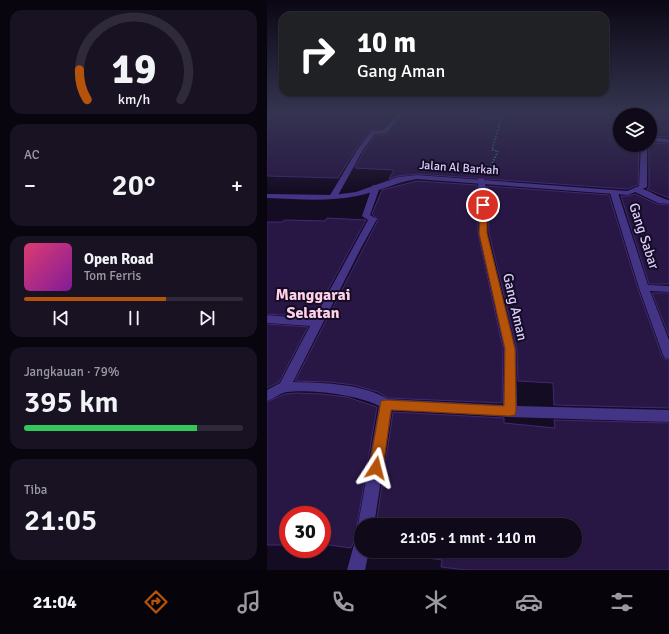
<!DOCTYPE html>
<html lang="id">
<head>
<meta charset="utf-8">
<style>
  body { margin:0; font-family:Signika,sans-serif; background:#181223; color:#f1f3f6; height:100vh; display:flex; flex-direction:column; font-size:15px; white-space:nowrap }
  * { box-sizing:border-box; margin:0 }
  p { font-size:13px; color:#9b9aa2 }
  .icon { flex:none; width:22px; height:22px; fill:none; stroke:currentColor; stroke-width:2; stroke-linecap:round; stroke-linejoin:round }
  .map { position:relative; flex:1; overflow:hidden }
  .drawer { display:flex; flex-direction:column; gap:10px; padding:10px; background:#08050e; width:267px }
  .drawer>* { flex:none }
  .hud { position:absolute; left:12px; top:12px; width:330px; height:84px; border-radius:12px; box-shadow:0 1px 3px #0004,0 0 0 1px #2f2a39; background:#202124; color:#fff; overflow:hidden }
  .buttons { position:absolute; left:346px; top:108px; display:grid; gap:8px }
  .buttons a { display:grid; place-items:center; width:44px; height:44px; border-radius:50%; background:#0f091a; box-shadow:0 1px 3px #0004,0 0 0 1px #2f2a39; font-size:20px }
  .speed { position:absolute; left:12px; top:506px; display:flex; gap:8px; font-size:20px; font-weight:700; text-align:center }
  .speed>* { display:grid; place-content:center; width:52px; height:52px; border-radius:50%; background:#0f091a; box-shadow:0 1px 3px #0004,0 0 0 1px #2f2a39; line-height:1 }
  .speed .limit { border:6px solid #d22; background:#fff; color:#111 }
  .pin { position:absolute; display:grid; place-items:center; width:34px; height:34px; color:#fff; margin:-17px; border:2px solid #fff; border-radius:50%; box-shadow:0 1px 4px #0007 }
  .me { position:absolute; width:44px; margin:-22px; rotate:9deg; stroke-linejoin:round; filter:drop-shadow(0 0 3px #0008) }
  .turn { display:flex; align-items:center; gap:14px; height:84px; padding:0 12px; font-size:18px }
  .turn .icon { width:52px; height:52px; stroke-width:2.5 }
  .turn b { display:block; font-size:28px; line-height:34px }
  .big { font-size:30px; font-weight:600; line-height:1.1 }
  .drawer .tile { flex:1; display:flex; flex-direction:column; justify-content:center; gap:6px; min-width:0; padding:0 14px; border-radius:12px; background:#181223 }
  .drawer .dial { align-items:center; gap:0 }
  .dial svg { height:104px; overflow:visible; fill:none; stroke:#2f2a39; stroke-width:7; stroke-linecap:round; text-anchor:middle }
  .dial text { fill:#f1f3f6; stroke:none }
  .song { display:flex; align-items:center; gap:12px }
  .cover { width:48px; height:48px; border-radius:6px; background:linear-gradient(135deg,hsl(340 70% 55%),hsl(290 70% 35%)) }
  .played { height:4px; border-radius:2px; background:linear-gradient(90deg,#b45309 65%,#2f2a39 65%) }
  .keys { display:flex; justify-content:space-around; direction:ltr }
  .heat { display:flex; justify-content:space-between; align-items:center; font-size:22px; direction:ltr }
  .charge { height:6px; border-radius:3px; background:linear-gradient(90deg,#34c759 79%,#2f2a39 0) }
  .trip { position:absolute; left:87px; top:518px; width:228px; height:40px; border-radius:20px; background:#0f091a; box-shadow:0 1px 3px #0004,0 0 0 1px #2f2a39; font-weight:600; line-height:40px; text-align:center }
  .tabs { display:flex; height:64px; justify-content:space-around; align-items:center; background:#06040a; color:#9b9aa2 }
  .tabs .icon { width:28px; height:28px }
  .tabs .current { color:#b45309 }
  .tabs b { font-size:18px; color:#f1f3f6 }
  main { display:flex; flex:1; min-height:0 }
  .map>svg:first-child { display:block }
  .building { fill:#281745; stroke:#422873 }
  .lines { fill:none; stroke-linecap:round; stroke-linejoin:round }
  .path { stroke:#26acbb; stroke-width:1.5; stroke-dasharray:1 2; stroke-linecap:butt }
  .minor { fill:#443485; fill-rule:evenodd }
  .tertiary { fill:#443485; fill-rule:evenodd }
  .route { fill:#b45309; stroke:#753606 }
  .labels { text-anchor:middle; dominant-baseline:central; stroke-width:4; stroke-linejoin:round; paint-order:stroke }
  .far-street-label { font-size:12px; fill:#dbceff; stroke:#140c23 }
  .street-label { font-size:14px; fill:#dbceff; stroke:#140c23 }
  .quarter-label { font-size:16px; font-weight:bold; fill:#ffd0e7; stroke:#140c23 }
</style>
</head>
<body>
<main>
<section class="drawer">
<div class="tile dial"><svg viewBox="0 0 100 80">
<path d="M14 69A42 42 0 1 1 86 69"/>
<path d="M14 69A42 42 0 0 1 8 46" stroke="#b45309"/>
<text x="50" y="56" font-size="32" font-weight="700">19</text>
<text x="50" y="72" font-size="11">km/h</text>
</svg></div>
<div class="tile"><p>AC</p>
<div class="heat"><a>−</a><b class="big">20°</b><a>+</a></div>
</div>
<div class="tile">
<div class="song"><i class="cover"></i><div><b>Open Road</b><p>Tom Ferris</p></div></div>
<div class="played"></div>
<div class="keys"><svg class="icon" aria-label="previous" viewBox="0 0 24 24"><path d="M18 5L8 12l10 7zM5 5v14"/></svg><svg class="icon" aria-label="pause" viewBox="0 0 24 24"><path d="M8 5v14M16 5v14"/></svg><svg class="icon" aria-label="next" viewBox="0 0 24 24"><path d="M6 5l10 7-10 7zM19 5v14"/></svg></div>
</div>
<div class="tile"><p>Jangkauan · 79%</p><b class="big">395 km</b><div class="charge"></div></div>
<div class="tile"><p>Tiba</p><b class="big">21:05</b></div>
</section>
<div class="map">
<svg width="402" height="570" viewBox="0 0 402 570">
  <rect width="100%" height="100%" fill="#140c23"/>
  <g class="building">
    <path d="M0 112H130L115 129 103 130 89 149 71 178 0 176Z"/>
    <path d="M139 112H359L364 115H353V145H372L371 185 360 189 150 174 131 176 122 179 127 170 88 168 97 151 109 135 121 134Z"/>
    <path d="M380 115 402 117V137L383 136V115Z"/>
    <path d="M383 143 402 144V198L380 189 382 187V145H383Z"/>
    <path d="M150 181 210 185 211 233 236 349 235 403 121 398 111 392 87 385 63 382 28 381 111 220 105 214 115 190Z"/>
    <path d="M220 186 342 195 371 289 395 356 398 359 402 360V408L287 405 286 383 251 381 250 349 222 233Z"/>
    <path d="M368 194 390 204 402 205V284H382L354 196H361Z"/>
    <path d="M60 218 99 220 46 317 0 314V222H16L17 220 58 221Z"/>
    <path d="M385 293H402V336Z"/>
    <path d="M0 324 41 327 12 382 0 388Z"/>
    <path d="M30 393 54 394 80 397 110 407 90 525 94 532V538L87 541 84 548 55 544V515H21V545H0V402L18 394Z"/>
    <path d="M126 412 237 418V423L288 428 287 420 402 423V570H199L174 567 175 560 108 551H308V525H109Z"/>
  </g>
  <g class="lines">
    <path class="path" d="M218 112 216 118 234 119 225 150 231 151 223 168"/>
    <g class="minor">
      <path d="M132 112H138L120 133 108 134 96 150 70 197 66 199H63L62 197 90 150 104 131 116 130Z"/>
      <path d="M360 112H372L379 115H369Z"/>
      <path d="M383 137 402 139V143L383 141Z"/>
      <path d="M211 179H217L220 191V233L249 349 250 406 402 410V422L243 417 125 410 107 525H94V531L91 525 112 406C93 395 42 389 20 392 13 393 7 399 0 401V390L13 383 43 326 0 323V315L47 319 101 220 95 216 105 187 106 185H112L113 187 103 215 110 219 93 250 26 382C58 383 93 383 121 399L236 405 237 349 212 233Z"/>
      <path d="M368 188C379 187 391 198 402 200V204L391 203 368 192Z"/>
      <path d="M344 191H347L351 193 381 285 402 286V292L383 291 402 340V359L398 358 396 355 372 288 343 193Z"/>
      <path d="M94 539V551H102L98 570H80L88 541Z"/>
    </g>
    <g class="tertiary">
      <rect x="373" y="112" width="6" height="3"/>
      <path d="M374 145H380V187L361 195 150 179C129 182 111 192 90 196 61 202 30 199 0 198V194L66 195 89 192 131 177 150 175 360 191 372 186Z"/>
    </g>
  </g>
  <linearGradient id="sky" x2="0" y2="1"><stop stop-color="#0b0713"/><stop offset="0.58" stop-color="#343450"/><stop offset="1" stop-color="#343450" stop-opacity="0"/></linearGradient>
  <rect width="402" height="192" fill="url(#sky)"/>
  <path class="route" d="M214 203H216L220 205V233L248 349 249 411 248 415 243 416 124 410 116 468 114 472 109 474 104 472 102 468 114 401 119 400 237 406 238 349 212 233Z"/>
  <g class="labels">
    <g class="far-street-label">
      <text transform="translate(192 168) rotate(4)">Jalan Al Barkah</text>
    </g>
    <g class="street-label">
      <text transform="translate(377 236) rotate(72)">Gang Sabar</text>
      <text transform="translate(248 307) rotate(77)">Gang Aman</text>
    </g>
    <g class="quarter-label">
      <text x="46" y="295">Manggarai<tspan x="46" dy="18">Selatan</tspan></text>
    </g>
  </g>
</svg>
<div class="buttons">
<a><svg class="icon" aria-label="layers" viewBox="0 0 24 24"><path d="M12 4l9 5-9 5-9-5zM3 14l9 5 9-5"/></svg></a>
</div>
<div class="speed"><div class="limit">30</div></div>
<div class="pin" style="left:216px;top:205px;background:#d93025"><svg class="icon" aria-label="arrive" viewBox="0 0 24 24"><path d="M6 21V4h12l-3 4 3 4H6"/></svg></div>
<svg class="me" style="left:109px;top:468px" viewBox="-20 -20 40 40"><path d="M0-17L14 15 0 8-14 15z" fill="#b45309" stroke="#fff" stroke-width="4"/></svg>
<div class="trip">21:05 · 1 mnt · 110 m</div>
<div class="hud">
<div class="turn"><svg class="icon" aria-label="right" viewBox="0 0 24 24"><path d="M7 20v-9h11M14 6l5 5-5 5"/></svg><div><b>10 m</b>Gang Aman</div></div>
</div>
</div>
</main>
<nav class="tabs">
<b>21:04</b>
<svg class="icon current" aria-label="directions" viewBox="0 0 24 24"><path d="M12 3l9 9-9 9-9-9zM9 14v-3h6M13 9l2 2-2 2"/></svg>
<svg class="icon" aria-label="music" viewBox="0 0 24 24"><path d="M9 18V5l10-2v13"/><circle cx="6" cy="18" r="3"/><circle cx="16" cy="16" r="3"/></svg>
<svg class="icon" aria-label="phone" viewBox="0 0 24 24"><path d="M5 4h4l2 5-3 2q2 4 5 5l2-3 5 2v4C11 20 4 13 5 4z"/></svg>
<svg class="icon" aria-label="climate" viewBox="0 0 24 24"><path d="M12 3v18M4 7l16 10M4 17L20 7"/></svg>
<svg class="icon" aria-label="car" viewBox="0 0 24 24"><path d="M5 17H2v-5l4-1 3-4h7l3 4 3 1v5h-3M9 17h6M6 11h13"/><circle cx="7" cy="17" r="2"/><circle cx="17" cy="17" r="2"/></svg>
<svg class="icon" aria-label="filters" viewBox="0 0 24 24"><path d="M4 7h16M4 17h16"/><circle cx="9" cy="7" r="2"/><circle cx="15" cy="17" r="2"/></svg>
</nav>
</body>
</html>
